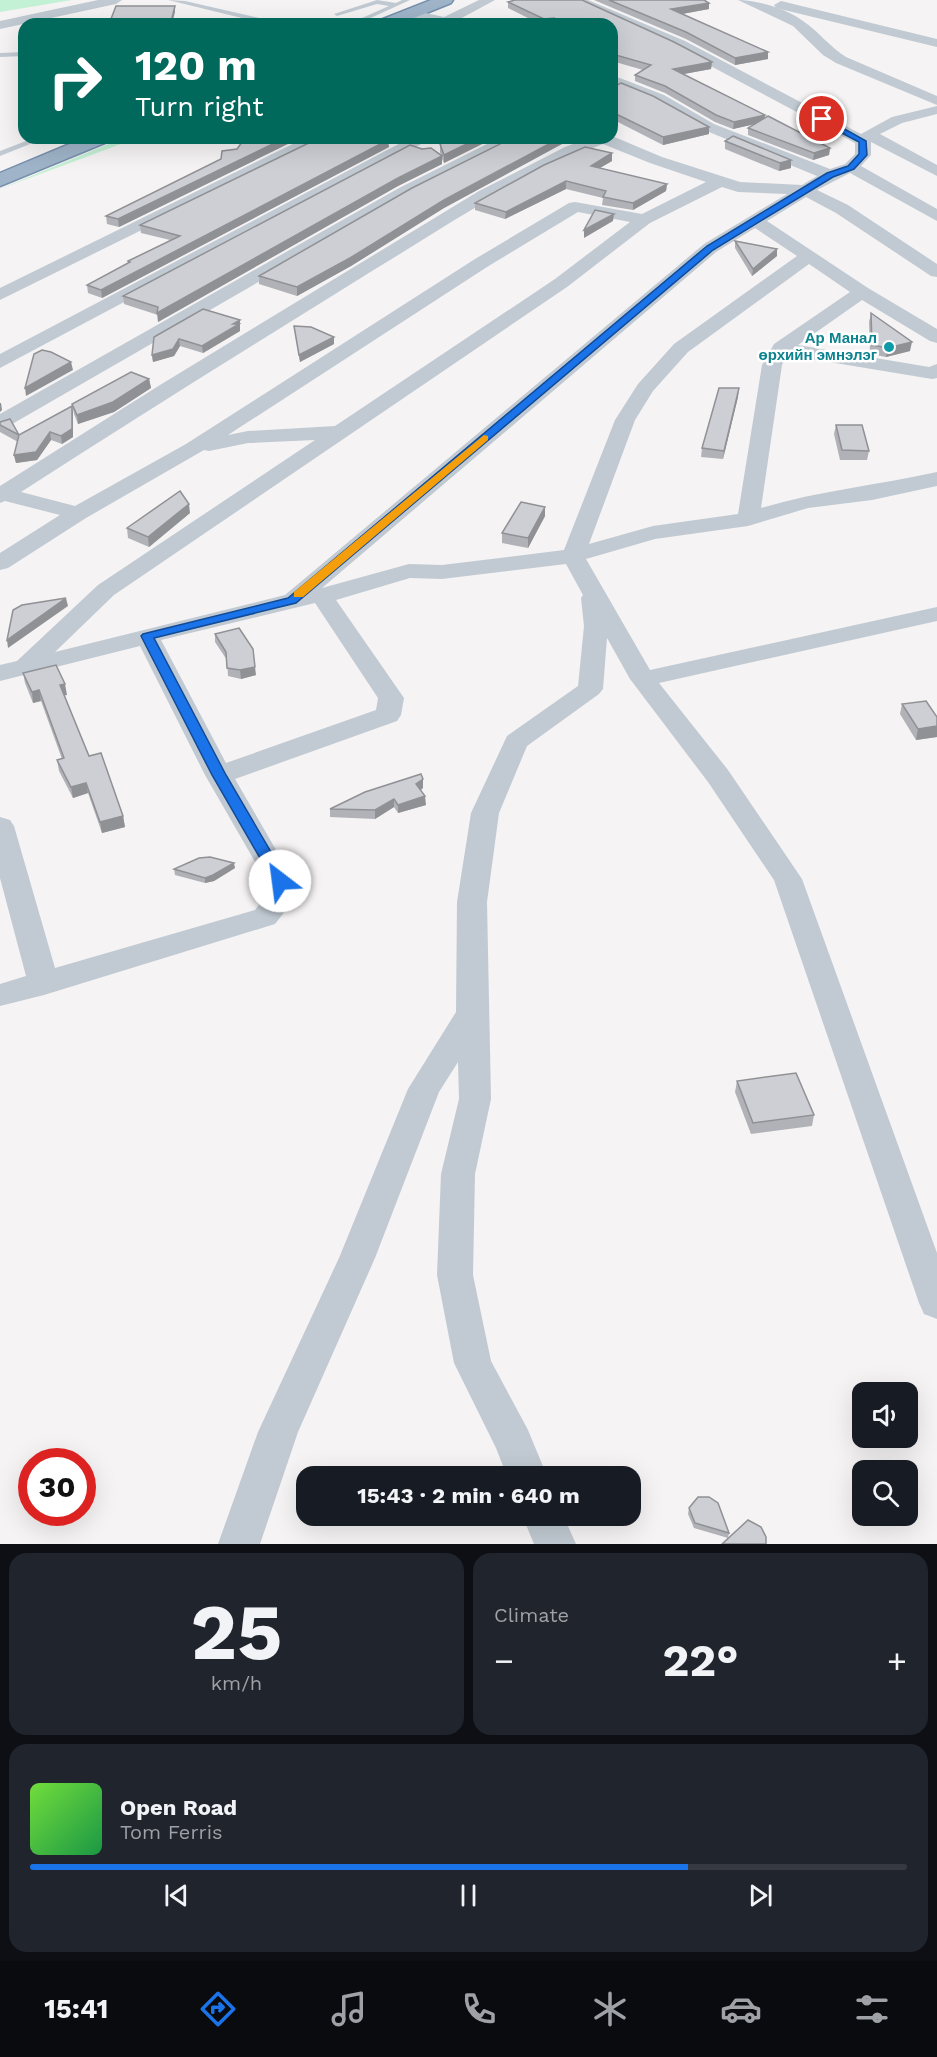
<!DOCTYPE html>
<html lang="en">
<head>
<meta charset="utf-8">
<style>
  body { margin:0; font-family:"Work Sans",sans-serif; background:#20242c; color:#f1f3f6; height:100vh; display:flex; flex-direction:column; font-size:22px; white-space:nowrap }
  * { box-sizing:border-box; margin:0 }
  p { font-size:20px; color:#9ea1a6 }
  .icon { flex:none; width:33px; height:33px; fill:none; stroke:currentColor; stroke-width:2; stroke-linecap:round; stroke-linejoin:round }
  .map { position:relative; height:1544px; overflow:hidden }
  .side { display:flex; flex-direction:column; gap:9px; padding:9px; background:#0d0f14; flex:1 }
  .side>* { flex:none }
  .top-card { position:absolute; left:18px; top:18px; width:600px; height:126px; border-radius:18px; box-shadow:0 6px 24px #0002; background:#00695c; color:#fff; overflow:hidden }
  .buttons { position:absolute; left:852px; top:1382px; display:grid; gap:12px }
  .buttons a { display:grid; place-items:center; width:66px; height:66px; border-radius:12px; background:#171b24; box-shadow:0 6px 24px #0002; font-size:30px }
  .speed { position:absolute; left:18px; top:1448px; display:flex; gap:12px; font-size:30px; font-weight:700; text-align:center }
  .speed>* { display:grid; place-content:center; width:78px; height:78px; border-radius:50%; background:#171b24; box-shadow:0 6px 24px #0002; line-height:1 }
  .speed .limit { border:9px solid #d22; background:#fff; color:#111 }
  .pin { position:absolute; display:grid; place-items:center; width:51px; height:51px; color:#fff; margin:-26px; border:3px solid #fff; border-radius:50%; box-shadow:0 2px 6px #0007 }
  .me { position:absolute; width:66px; margin:-33px; rotate:330deg; stroke-linejoin:round; filter:drop-shadow(0 0 4px #0008) }
  .turn { display:flex; align-items:center; gap:21px; height:126px; padding:0 18px; font-size:27px }
  .turn .icon { width:78px; height:78px; stroke-width:2.5 }
  .turn b { display:block; font-size:42px; line-height:51px }
  .big { font-size:45px; font-weight:700; line-height:1.1 }
  .side .card { flex:1; display:flex; flex-direction:column; justify-content:center; gap:9px; min-width:0; padding:0 21px; border-radius:18px; background:#20242c }
  .side .dial { align-items:center; gap:0 }
  .dial b { font-size:78px; line-height:1 }
  .song { display:flex; align-items:center; gap:18px }
  .cover { width:72px; height:72px; border-radius:9px; background:linear-gradient(135deg,hsl(100 70% 55%),hsl(140 70% 35%)) }
  .played { height:6px; border-radius:3px; background:linear-gradient(90deg,#1a73e8 75%,#363941 75%) }
  .keys { display:flex; justify-content:space-around; direction:ltr }
  .heat { display:flex; justify-content:space-between; align-items:center; font-size:33px; direction:ltr }
  .side .tiles { flex:1; display:grid; gap:9px; grid-template-columns:1fr 1fr }
  .card:last-child { grid-column:span 2 }
  .trip { position:absolute; left:296px; top:1466px; width:345px; height:60px; border-radius:18px; background:#171b24; box-shadow:0 6px 24px #0002; font-weight:700; line-height:60px; text-align:center }
  .tabs { display:flex; height:96px; justify-content:space-around; align-items:center; background:#090b0e; color:#9ea1a6 }
  .tabs .icon { width:42px; height:42px }
  .tabs .current { color:#1a73e8 }
  .tabs b { font-size:27px; color:#f1f3f6 }
  .map>svg:first-child { display:block }
  .green { fill:#c3f1d5 }
  .lines { fill:none; stroke-linecap:round; stroke-linejoin:round }
  .trunk-casing { stroke:#7690ad; stroke-width:3 }
  .service { fill:#c1cad2; fill-rule:evenodd }
  .minor { fill:#c1cad2; fill-rule:evenodd }
  .trunk { fill:#9fb4c9; fill-rule:evenodd }
  .wall { fill:#b0b2b7 }
  .shaded-wall { fill:#909195 }
  .building { fill:#cdcfd5; stroke:#909195; stroke-width:1.5 }
  .route { fill:#1a73e8; stroke:#114b97; stroke-width:1.5 }
  .slow { fill:#f59e0b }
  .culture-dot { fill:#0f9aa8; stroke:#fff; stroke-width:2 }
  .labels { text-anchor:middle; dominant-baseline:central; stroke-width:5; stroke-linejoin:round; paint-order:stroke }
  .far-culture-label { font-size:15px; font-weight:bold; fill:#0d838f; stroke:#fff; text-anchor:end }
</style>
</head>
<body>
<div class="map">
<svg width="937" height="1544" viewBox="0 0 937 1544">
  <rect width="100%" height="100%" fill="#f5f3f3"/>
  <g class="green">
    <path d="M0 0H72L0 12Z"/>
    <path d="M123 138H137L0 189Z"/>
  </g>
  <g class="lines">
    <defs>
      <g id="trunk">
        <path d="M431 0H453L451 3 399 24H376L378 21Z"/>
        <path d="M84 138H109L107 142 0 186V173Z"/>
      </g>
    </defs>
    <use href="#trunk" class="trunk-casing"/>
    <g class="service">
      <path d="M168 0 185 1 285 24 254 21Z"/>
      <path d="M402 0H410L364 21 362 18 389 6 377 4 337 16 334 14 377 0 396 3Z"/>
      <path d="M24 52V56L0 57V53Z"/>
      <path d="M34 138H45L0 156V151Z"/>
    </g>
    <g class="minor">
      <path d="M98 0H122L116 4 0 29V21Z"/>
      <path d="M479 0H495L458 20 465 24H440L407 17 405 14 412 10 444 17Z"/>
      <path d="M571 0H588L685 41 861 134 892 117 937 106V114L902 123 880 134 937 165V176L871 142V155L861 166 937 209V221L850 173 817 190 848 205 937 264V277L931 276 836 213 806 197 767 221 868 288 937 329V343L930 341 862 300 798 345 929 367 937 364V378L932 379 787 355 782 365 761 508C818 491 878 485 937 472V486L872 500 808 508 748 526 655 539 586 559 650 670 937 607V621L659 683 728 770 802 879 937 1253V1319L924 1314 919 1303 774 880 708 782 630 679 607 638 603 689 599 694 527 746 499 813 487 902 491 1099 475 1174 473 1275 491 1361 528 1430 547 1476H507L496 1448 454 1363 437 1275 441 1174 459 1099 458 1062 439 1092 375 1258 298 1432 260 1544H218L258 1432 339 1258 408 1089 456 1012 457 902 471 813 507 736 578 686 584 626 581 598 583 595 566 564 442 579 410 578 336 600 404 698 401 715 397 721 235 779 294 881V900L275 924 44 995 0 1006V984L26 976 0 878V817L10 820 14 826 55 968 255 910 264 898 266 881 205 775 140 646 0 681V665L17 661 98 585 315 440 248 443 209 451 204 450 86 518 8 568 0 570V553L60 515 5 501 0 503V486L160 385 479 191 565 147 589 138H612V136L662 157 740 182 802 185 817 176 704 130 654 101 612 84V75L664 95 714 124 830 169 845 164 855 154V143L675 47ZM603 144 650 163 706 182 642 214 575 202 569 203 475 259 186 444 75 506 21 492C137 417 255 344 372 271 447 226 521 174 603 144ZM722 187 738 192 787 194 704 244 285 595 55 652 114 595 567 287 650 223ZM578 212 630 222 555 279 335 426 248 431 228 435 487 267ZM755 228 797 256 674 344 638 384 615 420 564 550 442 565 409 564 322 588 716 252ZM809 264 850 292 774 344 762 365 738 514 653 526 589 544 635 420 653 391 688 352ZM315 603 378 698 376 710 226 763 161 640Z"/>
      <path d="M738 0C757 0 787 9 803 21 819 32 830 47 846 57L937 96V105L836 63 823 55 793 26Z"/>
      <path d="M781 1 937 39V47L776 8 774 5Z"/>
      <path d="M305 138H325L322 141 0 300V288Z"/>
      <path d="M410 138H430L427 141 0 368V354Z"/>
      <path d="M499 138H519L516 141 411 194 7 427 0 429V414L399 188Z"/>
      <path d="M522 1515H563L576 1544H534Z"/>
    </g>
    <use href="#trunk" class="trunk"/>
  </g>
  <g class="wall">
    <path d="M515 0H582L674 42 712 62 711 69 683 74 765 115V118L768 116 830 148 829 155 813 160 748 135V128L755 124 733 129 715 122 665 93 635 81V75L643 70 612 61V24H540L508 8V2Z"/>
    <path d="M594 0H704L709 3V9L682 14 768 52V59L735 65 686 39Z"/>
    <path d="M612 91 709 134 663 145 612 119Z"/>
    <path d="M267 138H300L119 227 107 224 106 216 221 159 237 149Z"/>
    <path d="M319 138H390L388 142 389 147 102 298 88 293 87 285 128 264V261L170 240 141 233 140 225Z"/>
    <path d="M454 138H494L444 163 442 159V164L398 186 158 322V315L124 304 123 296 441 155 440 152V144Z"/>
    <path d="M512 138H573L444 208 351 266 297 296 259 284V276Z"/>
    <path d="M725 141 791 160V168L779 171 725 149Z"/>
    <path d="M612 161 600 168 667 184 666 191 633 210 602 205 603 198 566 189 505 219 475 210V203Z"/>
    <path d="M735 241 777 249V256L752 276 735 248Z"/>
    <path d="M203 309 240 320V331L203 353 180 346 174 356 153 362 152 355Z"/>
    <path d="M871 313 910 351 886 357 870 354 869 322Z"/>
    <path d="M294 326 334 344 300 362Z"/>
    <path d="M149 379 151 388 114 412 78 424 74 414 72 404Z"/>
    <path d="M738 397 723 459 701 457 702 448Z"/>
    <path d="M72 406 73 414V437L62 444 51 440 37 460 16 463 14 455 18 442 0 432V422L19 435Z"/>
    <path d="M836 425 869 451 867 460H840L834 434Z"/>
    <path d="M545 507V516L528 548 502 543V533Z"/>
    <path d="M190 513 149 547 128 538 127 528Z"/>
    <path d="M215 634 256 675 241 679 228 676 227 660 215 642Z"/>
    <path d="M23 673 67 695H64L89 756 123 816 125 827 102 833 88 793 73 798 59 771 57 760 62 759 41 701 33 703 25 683Z"/>
    <path d="M902 704 937 717V737L916 740 900 714Z"/>
    <path d="M423 788 421 790 426 805 398 813 394 807 375 819 330 817V809Z"/>
    <path d="M235 868 214 881 205 883 175 875 174 869Z"/>
    <path d="M737 1081 814 1115 812 1126 751 1134 735 1092Z"/>
    <path d="M689 1508 729 1533 728 1538 694 1528 688 1514Z"/>
  </g>
  <g class="shaded-wall">
    <path d="M709 3V9L671 16V9Z"/>
    <path d="M175 6V12L172 24 171 22Z"/>
    <path d="M554 18V24H544V19Z"/>
    <path d="M768 52V59L735 65V58Z"/>
    <path d="M712 62 711 69 673 76V69Z"/>
    <path d="M765 115 764 122 733 129 734 122Z"/>
    <path d="M709 127V134L663 145V137Z"/>
    <path d="M285 138H300L119 227 118 219Z"/>
    <path d="M387 138H390L388 142 389 147 102 298 101 290Z"/>
    <path d="M479 138H494L444 163V155Z"/>
    <path d="M560 138H573L444 208 351 266 297 296V287L444 200Z"/>
    <path d="M830 148 829 155 813 160 814 153Z"/>
    <path d="M612 153V161L591 173V166Z"/>
    <path d="M442 156V164L398 186 158 322 157 313 398 178Z"/>
    <path d="M791 160V168L779 171 780 163Z"/>
    <path d="M566 181V189L505 219 506 212Z"/>
    <path d="M667 184 666 191 633 210V203Z"/>
    <path d="M614 214 613 221 584 238V230Z"/>
    <path d="M777 249V256L752 276 753 269Z"/>
    <path d="M240 320V331L203 353 202 346Z"/>
    <path d="M334 337V344L300 362 299 355Z"/>
    <path d="M179 339 180 346 174 356 153 362 152 355Z"/>
    <path d="M912 342 910 351 886 357 887 348Z"/>
    <path d="M71 362 73 370 26 396 25 388Z"/>
    <path d="M149 379 151 388 114 412 78 424 77 415Z"/>
    <path d="M739 388 738 397 723 459 724 451Z"/>
    <path d="M0 403H1L2 410 0 412Z"/>
    <path d="M72 406 73 414V437L62 444 61 436Z"/>
    <path d="M50 432 51 440 37 460 16 463 14 455Z"/>
    <path d="M189 504 190 513 149 547 148 537Z"/>
    <path d="M545 507V516L528 548V538Z"/>
    <path d="M66 598 68 606 8 648 7 640Z"/>
    <path d="M255 667 256 675 241 679 240 670Z"/>
    <path d="M65 684 67 695 62 696 60 685Z"/>
    <path d="M39 690 41 701 33 703 32 692Z"/>
    <path d="M937 726V737L916 740 918 729Z"/>
    <path d="M423 779V788L416 793V784Z"/>
    <path d="M86 783 88 793 73 798 71 787Z"/>
    <path d="M425 796 426 805 398 813V805Z"/>
    <path d="M394 799V807L375 819V810Z"/>
    <path d="M123 816 125 827 102 833 100 822Z"/>
    <path d="M234 863 235 868 214 881 205 883V878Z"/>
  </g>
  <g class="building">
    <path d="M515 0H582L674 42 712 62 673 69 765 115 734 122 716 115 665 86 635 75 651 65 612 54V24H567L554 18 544 19 508 2Z"/>
    <path d="M609 0H704L709 3 671 9 768 52 735 58 686 32Z"/>
    <path d="M116 6H175L171 22 190 21 189 24H109Z"/>
    <path d="M621 83 653 96 709 127 663 137 612 112V91L615 86Z"/>
    <path d="M768 116 830 148 814 153 748 128Z"/>
    <path d="M733 136 791 160 780 163 725 141Z"/>
    <path d="M245 138H259L264 140 267 138H285L118 219 106 216 221 159 222 151 237 149Z"/>
    <path d="M319 138H387L386 139 388 140 101 290 87 285 130 262 128 261 180 236 140 225Z"/>
    <path d="M454 138H479L444 155 440 144Z"/>
    <path d="M512 138H560L444 200 350 258 297 287 259 276 412 188Z"/>
    <path d="M410 145 422 149 431 148 442 156 398 178 157 313 158 307 123 296Z"/>
    <path d="M585 147 612 153 591 166 667 184 633 203 603 197 606 191 566 181 506 212 475 203 544 165Z"/>
    <path d="M595 210 614 214 584 230Z"/>
    <path d="M735 241 777 249 753 269Z"/>
    <path d="M203 309 240 320 233 324H239L202 346 179 339 173 349 152 355 154 337Z"/>
    <path d="M871 313 912 342 887 348 872 345Z"/>
    <path d="M294 326 311 327 334 337 299 355Z"/>
    <path d="M42 350 51 352 71 362 25 388 34 354Z"/>
    <path d="M131 372 149 379 113 402 77 415 72 404Z"/>
    <path d="M719 388H739L724 451 702 448Z"/>
    <path d="M72 406V429L61 436 50 432 36 452 14 455 19 435 0 425V422L10 419 19 435Z"/>
    <path d="M836 425H862L869 451 842 450Z"/>
    <path d="M180 491 189 504 148 537 127 528Z"/>
    <path d="M521 502 545 507 528 538 502 533Z"/>
    <path d="M66 598 7 640 13 610 22 605Z"/>
    <path d="M239 628 253 649 255 667 240 670 227 668 226 652 215 634Z"/>
    <path d="M56 665 65 684 60 685 89 756 101 753 123 816 100 822 86 783 71 787 57 760 64 758 39 690 32 692 23 673Z"/>
    <path d="M926 701 937 717V726L918 729 902 704Z"/>
    <path d="M421 774 423 779 416 784 425 796 398 805 394 799 375 810 330 809 365 792Z"/>
    <path d="M210 857 234 863 213 875 205 878 174 869 199 858Z"/>
    <path d="M796 1073 814 1115 753 1123 737 1081Z"/>
    <path d="M698 1497H709L718 1503 729 1533 695 1523 689 1508Z"/>
    <path d="M748 1520 761 1527 766 1537V1544H722Z"/>
  </g>
  <path class="route" d="M819 118H825L866 141 867 155 854 169 833 177 713 250 296 603 154 638 226 775 288 881 280 886 275 884 212 775 141 636 143 634 288 598 707 246 827 173 848 166 859 154V142L819 121Z"/>
  <path class="slow" d="M484 435 488 436V440L303 597H294V592Z"/>
  <circle class="culture-dot" cx="889" cy="347" r="6"/>
  <g class="labels">
    <g class="far-culture-label">
      <text x="877" y="338">Ар Манал<tspan x="877" dy="17">өрхийн эмнэлэг</tspan></text>
    </g>
  </g>
</svg>
<div class="buttons">
<a><svg class="icon" aria-label="sound" viewBox="0 0 24 24"><path d="M4 9h4l5-4v14l-5-4H4zM17 9q2 3 0 6"/></svg></a>
<a><svg class="icon" aria-label="search" viewBox="0 0 24 24"><circle cx="10" cy="10" r="6"/><path d="M15 15l6 6"/></svg></a>
</div>
<div class="speed"><div class="limit">30</div></div>
<div class="pin" style="left:822px;top:119px;background:#d93025"><svg class="icon" aria-label="arrive" viewBox="0 0 24 24"><path d="M6 21V4h12l-3 4 3 4H6"/></svg></div>
<svg class="me" style="left:280px;top:881px" viewBox="-20 -20 40 40"><circle r="19" fill="#fff"/><path d="M0-13L10 11 0 6-10 11z" fill="#1a73e8"/></svg>
<div class="trip">15:43 · 2 min · 640 m</div>
<div class="top-card">
<div class="turn"><svg class="icon" aria-label="right" viewBox="0 0 24 24"><path d="M7 20v-9h11M14 6l5 5-5 5"/></svg><div><b>120 m</b>Turn right</div></div>
</div>
</div>
<section class="side">
<div class="tiles">
<div class="card dial"><b>25</b><p>km/h</p></div>
<div class="card"><p>Climate</p>
<div class="heat"><a>−</a><b class="big">22°</b><a>+</a></div>
</div>
<div class="card">
<div class="song"><i class="cover"></i><div><b>Open Road</b><p>Tom Ferris</p></div></div>
<div class="played"></div>
<div class="keys"><svg class="icon" aria-label="previous" viewBox="0 0 24 24"><path d="M18 5L8 12l10 7zM5 5v14"/></svg><svg class="icon" aria-label="pause" viewBox="0 0 24 24"><path d="M8 5v14M16 5v14"/></svg><svg class="icon" aria-label="next" viewBox="0 0 24 24"><path d="M6 5l10 7-10 7zM19 5v14"/></svg></div>
</div>
</div>
</section>
<nav class="tabs">
<b>15:41</b>
<svg class="icon current" aria-label="directions" viewBox="0 0 24 24"><path d="M12 3l9 9-9 9-9-9zM9 14v-3h6M13 9l2 2-2 2"/></svg>
<svg class="icon" aria-label="music" viewBox="0 0 24 24"><path d="M9 18V5l10-2v13"/><circle cx="6" cy="18" r="3"/><circle cx="16" cy="16" r="3"/></svg>
<svg class="icon" aria-label="phone" viewBox="0 0 24 24"><path d="M5 4h4l2 5-3 2q2 4 5 5l2-3 5 2v4C11 20 4 13 5 4z"/></svg>
<svg class="icon" aria-label="climate" viewBox="0 0 24 24"><path d="M12 3v18M4 7l16 10M4 17L20 7"/></svg>
<svg class="icon" aria-label="car" viewBox="0 0 24 24"><path d="M5 17H2v-5l4-1 3-4h7l3 4 3 1v5h-3M9 17h6M6 11h13"/><circle cx="7" cy="17" r="2"/><circle cx="17" cy="17" r="2"/></svg>
<svg class="icon" aria-label="filters" viewBox="0 0 24 24"><path d="M4 7h16M4 17h16"/><circle cx="9" cy="7" r="2"/><circle cx="15" cy="17" r="2"/></svg>
</nav>
</body>
</html>
